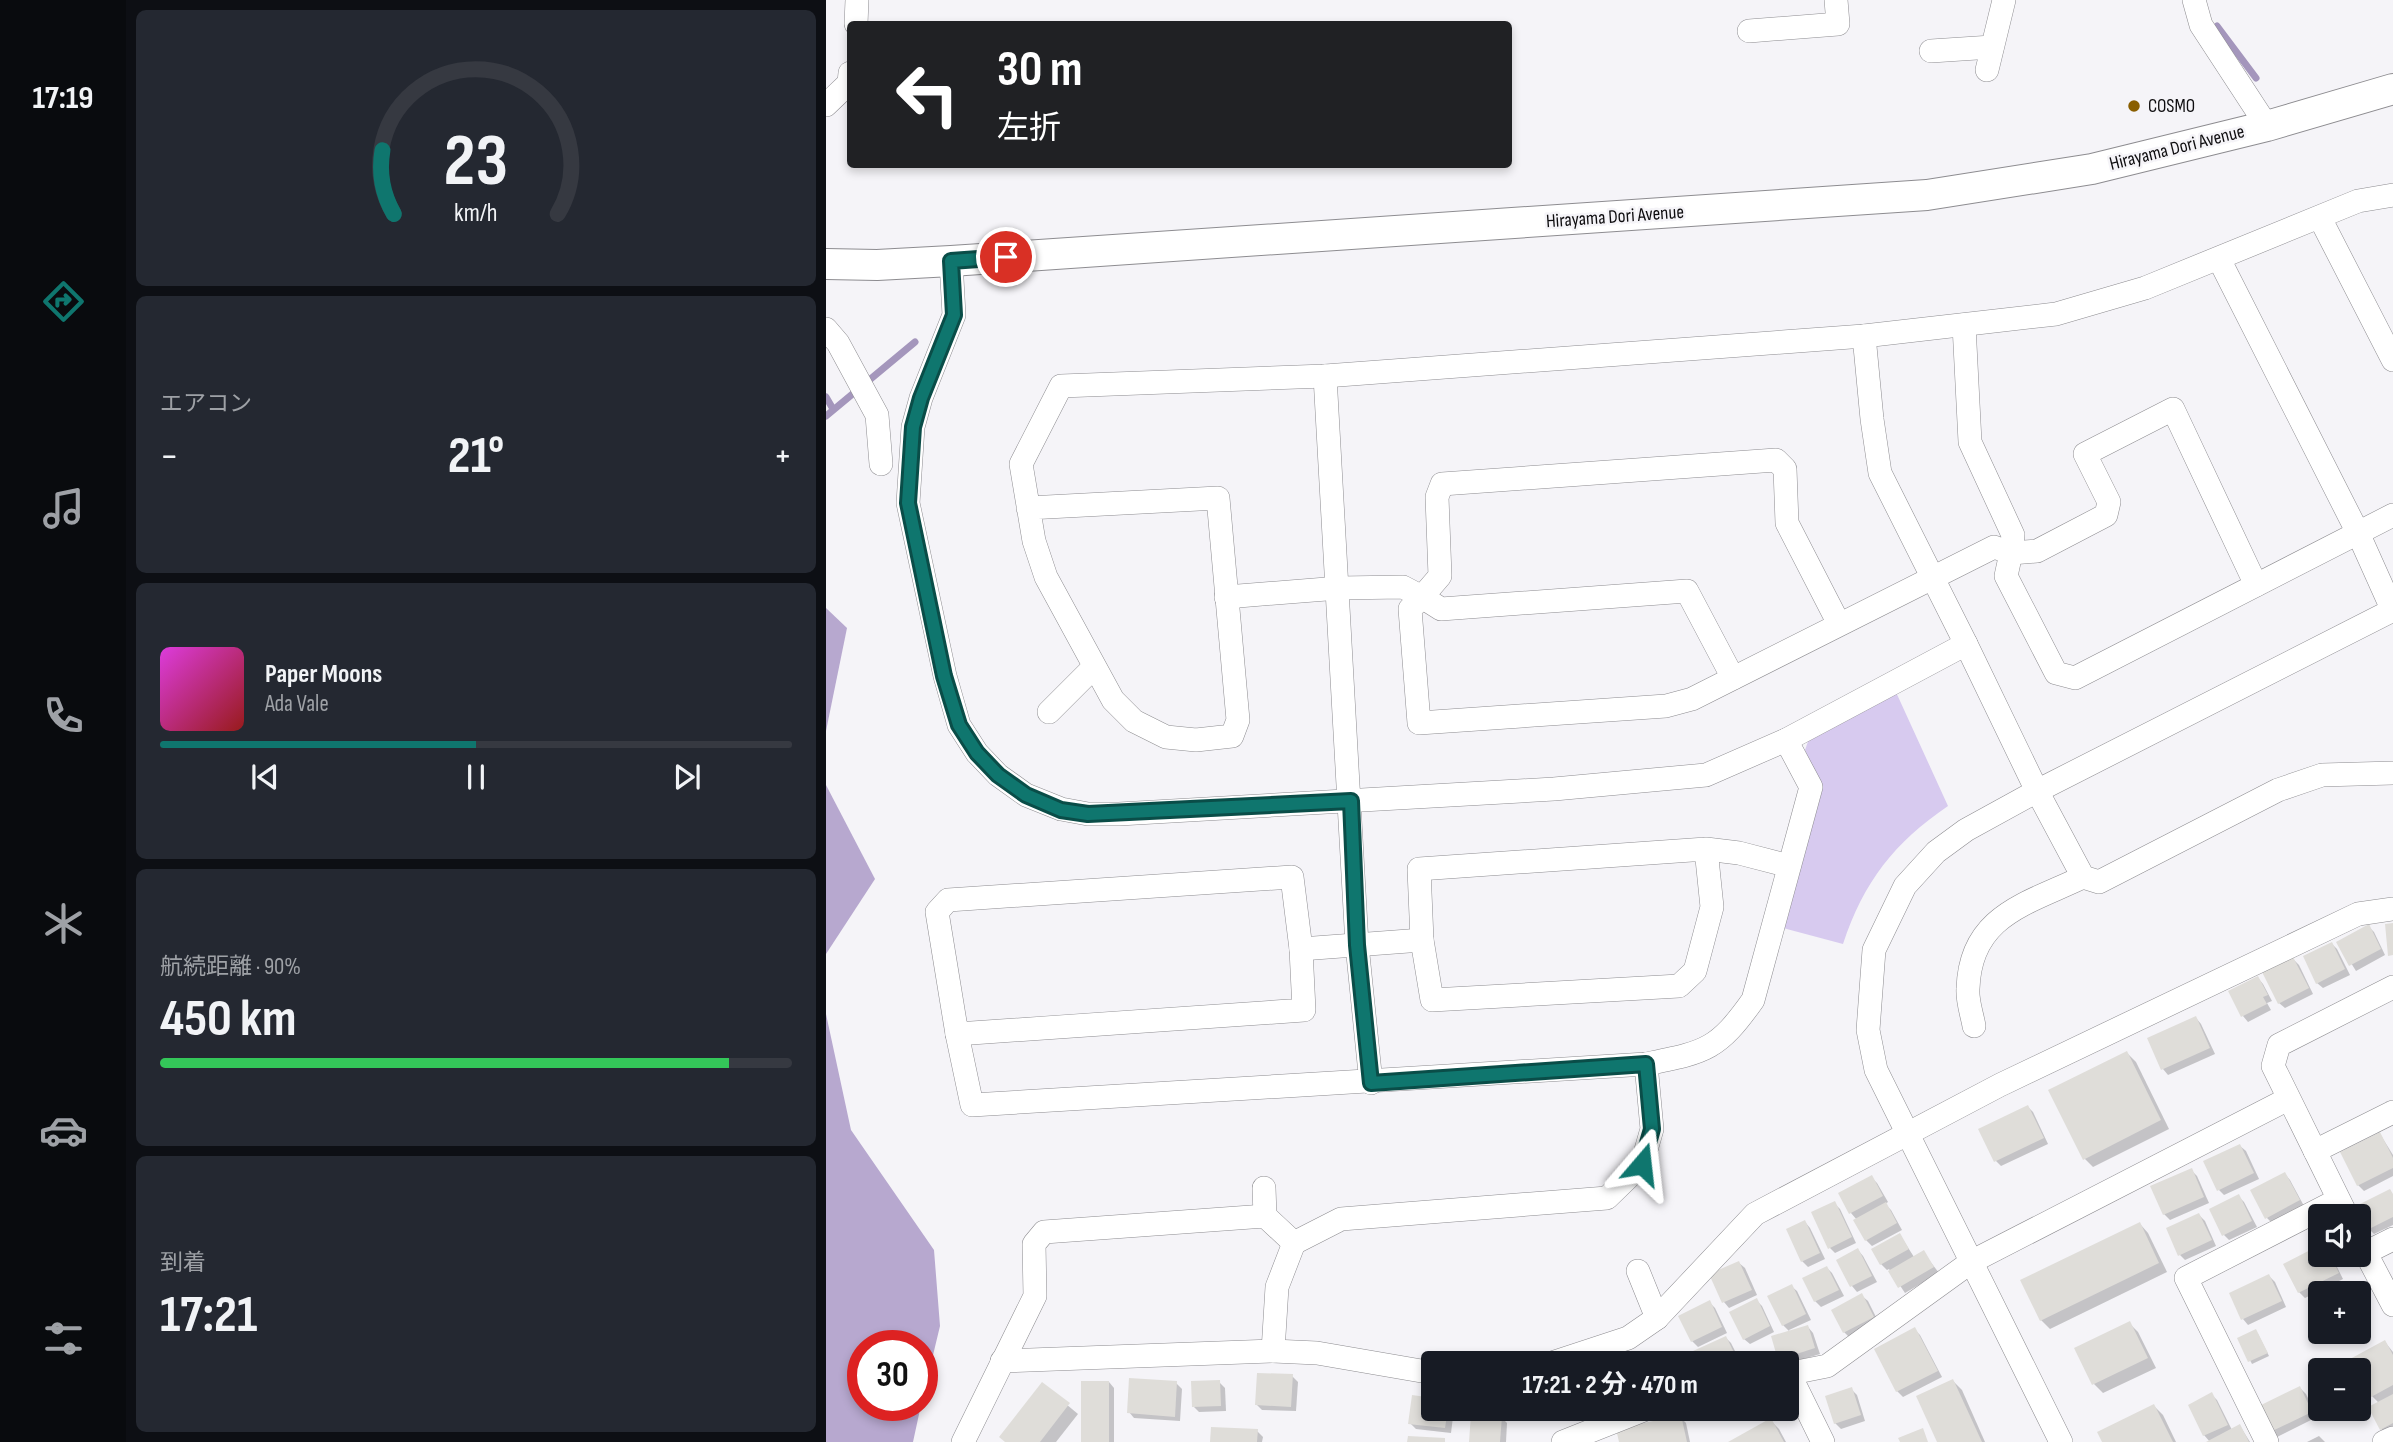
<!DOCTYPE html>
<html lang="ja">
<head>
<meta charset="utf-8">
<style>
  body { margin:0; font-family:"Sofia Sans Condensed","Noto Sans JP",sans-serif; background:#242831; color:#f1f3f6; height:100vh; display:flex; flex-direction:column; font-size:26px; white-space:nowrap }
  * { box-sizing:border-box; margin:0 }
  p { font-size:23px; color:#9ea1a6 }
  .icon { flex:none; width:38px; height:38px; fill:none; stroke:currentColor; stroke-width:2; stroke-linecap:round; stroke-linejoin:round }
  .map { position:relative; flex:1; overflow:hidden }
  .sheet { display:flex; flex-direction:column; gap:10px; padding:10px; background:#0d0f14; width:700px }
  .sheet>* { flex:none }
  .guide { position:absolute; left:21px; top:21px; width:665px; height:147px; border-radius:7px; box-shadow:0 4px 10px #0003; background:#202124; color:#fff; overflow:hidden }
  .fabs { position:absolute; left:1482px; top:1204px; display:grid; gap:14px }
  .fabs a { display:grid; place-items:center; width:63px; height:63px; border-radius:7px; background:#171b24; box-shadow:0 4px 10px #0003; font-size:35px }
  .speed { position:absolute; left:21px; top:1330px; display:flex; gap:14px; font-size:35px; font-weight:700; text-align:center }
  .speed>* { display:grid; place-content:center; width:91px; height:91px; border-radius:50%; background:#171b24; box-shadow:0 4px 10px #0003; line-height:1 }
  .speed .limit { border:10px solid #d22; background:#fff; color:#111 }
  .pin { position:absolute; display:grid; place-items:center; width:60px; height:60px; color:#fff; margin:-30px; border:4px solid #fff; border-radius:50%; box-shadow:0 2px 7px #0007 }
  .me { position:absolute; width:77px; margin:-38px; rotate:17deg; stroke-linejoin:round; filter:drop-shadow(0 0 5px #0008) }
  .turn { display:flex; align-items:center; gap:24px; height:147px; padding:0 35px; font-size:32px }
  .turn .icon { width:91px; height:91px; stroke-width:2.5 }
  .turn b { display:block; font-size:49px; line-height:60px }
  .big { font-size:52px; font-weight:700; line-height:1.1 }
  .sheet .widget { flex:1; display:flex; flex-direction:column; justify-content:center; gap:10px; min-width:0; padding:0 24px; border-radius:10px; background:#242831 }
  .sheet .dial { align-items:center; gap:0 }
  .dial svg { height:182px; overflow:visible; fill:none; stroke:#363941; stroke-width:7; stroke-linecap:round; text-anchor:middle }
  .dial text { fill:#f1f3f6; stroke:none }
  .song { display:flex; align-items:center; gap:21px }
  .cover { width:84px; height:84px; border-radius:10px; background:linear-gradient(135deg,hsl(300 70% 55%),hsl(0 70% 35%)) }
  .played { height:7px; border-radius:4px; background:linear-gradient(90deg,#0f766e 50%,#363941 50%) }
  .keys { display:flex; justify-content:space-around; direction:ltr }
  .heat { display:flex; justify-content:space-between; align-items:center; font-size:38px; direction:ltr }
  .charge { height:10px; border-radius:5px; background:linear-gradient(90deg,#34c759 90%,#363941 0) }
  .trip { position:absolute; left:595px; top:1351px; width:378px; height:70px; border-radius:7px; background:#171b24; box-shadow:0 4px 10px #0003; font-weight:700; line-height:70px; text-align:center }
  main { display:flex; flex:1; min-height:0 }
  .menu { display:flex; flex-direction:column; width:126px; justify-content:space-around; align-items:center; background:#090b0e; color:#9ea1a6 }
  .menu .icon { width:49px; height:49px }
  .menu .on { color:#0f766e }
  .menu b { font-size:32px; color:#f1f3f6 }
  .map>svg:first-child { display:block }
  .green { fill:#d7caef }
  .forest { fill:#b7a8cf }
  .shadow { fill:#0003 }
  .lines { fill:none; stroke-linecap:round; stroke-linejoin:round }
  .stream { stroke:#a496bc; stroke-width:7 }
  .building { fill:#dfddd9 }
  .minor-casing { stroke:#8d8c90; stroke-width:24 }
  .major-casing { stroke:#8d8c90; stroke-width:32 }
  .minor { stroke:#fff; stroke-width:23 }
  .major { stroke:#fff; stroke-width:30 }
  .route-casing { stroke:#0a4d48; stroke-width:18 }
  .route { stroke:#0f766e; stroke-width:12 }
  .poi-dot { fill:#895e00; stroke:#f5f4f8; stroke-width:2.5 }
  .labels { text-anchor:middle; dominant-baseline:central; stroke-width:5; stroke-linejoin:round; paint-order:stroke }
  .poi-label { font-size:19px; fill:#0e0d0f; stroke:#f5f4f8; text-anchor:start }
  .street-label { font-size:19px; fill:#0e0d0f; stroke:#f5f4f8 }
</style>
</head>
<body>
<main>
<nav class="menu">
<b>17:19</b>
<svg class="icon on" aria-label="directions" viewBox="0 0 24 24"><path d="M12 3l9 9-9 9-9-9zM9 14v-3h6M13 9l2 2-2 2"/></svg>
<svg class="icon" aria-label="music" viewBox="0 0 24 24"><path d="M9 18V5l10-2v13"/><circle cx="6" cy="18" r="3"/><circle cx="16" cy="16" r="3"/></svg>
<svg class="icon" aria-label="phone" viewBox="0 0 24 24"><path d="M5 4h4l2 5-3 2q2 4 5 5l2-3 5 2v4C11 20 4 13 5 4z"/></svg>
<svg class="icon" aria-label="climate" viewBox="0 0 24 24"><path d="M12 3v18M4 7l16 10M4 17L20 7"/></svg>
<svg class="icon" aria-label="car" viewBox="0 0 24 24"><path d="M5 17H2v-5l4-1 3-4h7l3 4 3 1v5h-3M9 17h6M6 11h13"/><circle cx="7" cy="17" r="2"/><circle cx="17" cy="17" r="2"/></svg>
<svg class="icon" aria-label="filters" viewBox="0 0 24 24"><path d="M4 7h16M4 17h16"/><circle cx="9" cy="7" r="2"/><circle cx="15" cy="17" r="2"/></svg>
</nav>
<section class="sheet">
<div class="widget dial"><svg viewBox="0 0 100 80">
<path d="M14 69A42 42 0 1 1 86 69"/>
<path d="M14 69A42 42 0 0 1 9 41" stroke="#0f766e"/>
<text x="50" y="56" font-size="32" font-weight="700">23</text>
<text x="50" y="72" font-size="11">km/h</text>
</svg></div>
<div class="widget"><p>エアコン</p>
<div class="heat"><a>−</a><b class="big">21°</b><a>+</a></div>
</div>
<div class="widget">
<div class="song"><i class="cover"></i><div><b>Paper Moons</b><p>Ada Vale</p></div></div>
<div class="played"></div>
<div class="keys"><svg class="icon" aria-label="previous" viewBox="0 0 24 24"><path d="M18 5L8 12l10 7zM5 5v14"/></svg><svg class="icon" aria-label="pause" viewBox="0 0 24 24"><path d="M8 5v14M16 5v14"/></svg><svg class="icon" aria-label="next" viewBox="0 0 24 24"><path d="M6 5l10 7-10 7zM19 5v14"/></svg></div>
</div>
<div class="widget"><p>航続距離 · 90%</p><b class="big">450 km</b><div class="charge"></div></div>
<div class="widget"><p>到着</p><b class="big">17:21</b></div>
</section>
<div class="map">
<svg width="1567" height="1442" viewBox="0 0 1567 1442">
  <rect width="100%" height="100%" fill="#f5f4f8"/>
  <path class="green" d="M1069 690 1122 806C1068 843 1038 881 1017 944L957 928 994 783 979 750 985 733Z"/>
  <g class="forest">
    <path d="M0 608 21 628 0 731Z"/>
    <path d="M0 785 49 879 0 954Z"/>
    <path d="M0 1014 25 1130 108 1250 114 1326 96 1401V1346H37V1405H95L87 1442H0Z"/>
  </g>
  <g class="shadow">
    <path d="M1542 926 1548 932 1559 955 1530 971 1512 942Z"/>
    <path d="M1506 944 1511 949 1524 975 1497 988 1491 983Z"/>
    <path d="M1467 959 1473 965 1487 994 1459 1008 1453 1003Z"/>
    <path d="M1432 978 1437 984 1446 1001 1441 1003 1445 1010 1422 1022 1417 1016Z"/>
    <path d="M1370 1018 1375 1024 1389 1054 1342 1075 1337 1069 1323 1039Z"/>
    <path d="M1301 1053 1310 1062 1343 1129 1267 1167 1258 1158Z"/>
    <path d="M1202 1107 1207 1112 1222 1144 1175 1166 1169 1160Z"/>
    <path d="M1554 1134 1567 1155V1176L1538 1191 1532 1185Z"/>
    <path d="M1414 1146 1420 1151 1433 1179 1398 1195 1393 1190Z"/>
    <path d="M1365 1170 1371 1176 1383 1203 1344 1220 1338 1214Z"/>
    <path d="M1459 1174 1464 1180 1478 1206 1446 1223 1441 1218Z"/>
    <path d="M1046 1178 1051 1183 1062 1202 1059 1204 1065 1210 1076 1230 1046 1246 1040 1240 1029 1221 1031 1220 1025 1213 1014 1194Z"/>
    <path d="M1567 1194V1225L1548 1234 1543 1229Z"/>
    <path d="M1413 1197 1418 1202 1431 1227 1403 1240 1398 1235Z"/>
    <path d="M1008 1203 1014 1209 1030 1243 1009 1253 1004 1248Z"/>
    <path d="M1373 1215 1379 1221 1390 1246 1359 1260 1354 1255Z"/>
    <path d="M979 1222 984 1228 999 1259 982 1267 976 1261Z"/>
    <path d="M1314 1224 1322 1233 1341 1272 1224 1329 1215 1320Z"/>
    <path d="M1074 1235 1088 1257 1097 1252 1113 1273 1079 1293 1063 1269 1061 1270 1055 1264Z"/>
    <path d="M1494 1247V1255H1505L1517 1279 1479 1298 1473 1292 1460 1264Z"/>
    <path d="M1032 1250 1037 1256 1051 1282 1031 1292 1026 1286Z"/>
    <path d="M913 1263 919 1268 931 1295 903 1308 898 1302 886 1275Z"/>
    <path d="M1001 1268 1006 1273 1018 1296 995 1307 989 1301Z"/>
    <path d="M1443 1276 1449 1282 1460 1307 1422 1325 1417 1319Z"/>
    <path d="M965 1286 971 1291 985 1320 963 1330 964 1332 982 1327 987 1333 994 1354 961 1364 954 1359 964 1332 957 1325Z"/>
    <path d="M1036 1296 1042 1301 1053 1323 1024 1338 1018 1332Z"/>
    <path d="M930 1300 936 1306 948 1332 924 1344 918 1339Z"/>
    <path d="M883 1302 889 1308 901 1333 872 1347 866 1341Z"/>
    <path d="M1303 1323 1312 1332 1330 1368 1277 1393 1268 1384 1251 1349Z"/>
    <path d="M1089 1330 1094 1335 1116 1377 1077 1397 1071 1391Z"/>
    <path d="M1432 1334 1443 1356 1426 1364 1413 1339Z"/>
    <path d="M900 1338 905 1343 915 1363H875L870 1352Z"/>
    <path d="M1559 1342 1567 1352V1431L1561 1434 1555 1429 1553 1403 1546 1396 1527 1360Z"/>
    <path d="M1512 1365 1517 1370H1502Z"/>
    <path d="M466 1376 472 1382 470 1411 436 1410 430 1404Z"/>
    <path d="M1127 1381 1136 1390 1159 1442H1113Z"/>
    <path d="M283 1382 288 1388V1442H257Z"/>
    <path d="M393 1382 399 1388 400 1411 373 1412 368 1407Z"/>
    <path d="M350 1383 356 1389 354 1421 308 1418 303 1412Z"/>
    <path d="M216 1384 252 1414 230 1442H180Z"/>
    <path d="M1474 1388 1480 1394 1491 1417 1451 1437 1445 1431Z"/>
    <path d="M1025 1389 1031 1395 1039 1421 1015 1429 1009 1423Z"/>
    <path d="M1385 1394 1391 1400 1406 1430 1414 1426 1424 1442H1384L1378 1435Z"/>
    <path d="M587 1397 607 1400V1409H628L625 1433 590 1429 584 1423Z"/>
    <path d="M1328 1406 1337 1415 1350 1442H1278Z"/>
    <path d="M1499 1409H1518L1505 1415Z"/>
    <path d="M675 1417 681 1423 680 1442H645Z"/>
    <path d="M854 1417 860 1423 864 1442H794Z"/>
    <path d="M944 1420 953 1429 960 1442H905Z"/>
    <path d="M431 1431 437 1437 436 1442H386Z"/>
    <path d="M1493 1436 1499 1442H1481Z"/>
  </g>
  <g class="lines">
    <g class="stream">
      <path d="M1391 26 1430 78"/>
      <path d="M0 397 7 409"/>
      <path d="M0 416 89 342"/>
    </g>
  </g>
  <g class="building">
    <path d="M1567 923V955L1562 956 1559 924Z"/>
    <path d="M1543 924 1555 949 1523 966 1510 942Z"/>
    <path d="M1506 942 1519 969 1490 984 1477 956Z"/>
    <path d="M1467 957 1483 988 1452 1004 1436 972Z"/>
    <path d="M1432 976 1442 995 1437 997 1441 1004 1415 1017 1402 991Z"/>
    <path d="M1370 1016 1384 1048 1335 1070 1321 1038Z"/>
    <path d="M1301 1051 1335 1120 1257 1160 1222 1090Z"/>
    <path d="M1202 1105 1218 1138 1168 1162 1152 1129Z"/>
    <path d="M1554 1132 1567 1158V1168L1531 1186 1514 1152Z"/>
    <path d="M1414 1144 1428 1173 1391 1191 1377 1161Z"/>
    <path d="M1366 1168 1378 1197 1337 1215 1324 1186Z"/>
    <path d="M1459 1172 1474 1200 1439 1219 1424 1190Z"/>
    <path d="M1046 1175 1057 1196 1023 1214 1012 1193Z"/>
    <path d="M1564 1189 1567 1194V1217L1541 1230 1530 1206Z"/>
    <path d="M1413 1194 1426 1221 1396 1236 1383 1209Z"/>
    <path d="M1009 1201 1026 1237 1002 1249 985 1212Z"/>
    <path d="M1060 1202 1071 1223 1039 1241 1027 1220Z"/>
    <path d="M1373 1213 1386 1240 1352 1256 1340 1228Z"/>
    <path d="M979 1220 994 1253 975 1262 960 1229Z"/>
    <path d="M1314 1222 1333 1263 1214 1321 1194 1280Z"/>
    <path d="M1074 1233 1083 1249 1054 1265 1045 1249Z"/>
    <path d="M1494 1245V1255H1504L1513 1273 1472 1293 1457 1264Z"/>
    <path d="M1032 1248 1046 1276 1024 1287 1010 1260Z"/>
    <path d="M1098 1250 1108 1267 1072 1288 1062 1271Z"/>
    <path d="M913 1261 926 1290 896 1303 883 1274Z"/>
    <path d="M1001 1266 1013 1290 988 1302 976 1278Z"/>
    <path d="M1443 1274 1456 1301 1415 1320 1403 1293Z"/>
    <path d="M966 1284 980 1314 956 1326 941 1296Z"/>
    <path d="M1036 1293 1048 1317 1017 1333 1005 1310Z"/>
    <path d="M931 1298 944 1326 917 1340 903 1312Z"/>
    <path d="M884 1300 896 1327 865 1342 852 1316Z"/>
    <path d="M1304 1321 1322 1358 1266 1385 1248 1348Z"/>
    <path d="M982 1325 989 1348 952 1360 945 1336Z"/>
    <path d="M1089 1327 1112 1371 1070 1392 1048 1349Z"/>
    <path d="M1430 1329 1442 1353 1422 1362 1411 1338Z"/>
    <path d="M900 1336 913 1363H873L867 1351Z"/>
    <path d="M1559 1340 1567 1355V1385L1545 1397 1533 1375V1370H1530L1524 1359Z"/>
    <path d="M1494 1372V1403L1482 1378Z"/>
    <path d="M431 1373 467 1374 465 1407 429 1405Z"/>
    <path d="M303 1378 351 1381 349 1417 301 1413Z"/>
    <path d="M1127 1379 1156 1442H1111L1090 1396Z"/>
    <path d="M394 1380 395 1406 366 1407 365 1381Z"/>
    <rect x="255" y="1381" width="28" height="61"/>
    <path d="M216 1382 244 1403 214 1442H179L173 1437Z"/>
    <path d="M1474 1386 1486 1412 1444 1432 1431 1407Z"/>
    <path d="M1026 1387 1035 1415 1008 1424 999 1396Z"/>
    <path d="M1386 1392 1402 1425 1377 1436 1362 1405Z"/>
    <path d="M1567 1394V1423L1554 1430 1542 1407Z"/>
    <path d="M586 1395 607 1398V1409H622L619 1428 582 1424Z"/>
    <path d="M1328 1404 1347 1442H1276L1271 1432Z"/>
    <path d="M645 1414 676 1416 674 1442H643Z"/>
    <path d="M855 1415 861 1442H793L790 1429Z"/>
    <path d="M945 1418 958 1442H902Z"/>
    <path d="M1414 1424 1423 1442H1380Z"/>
    <path d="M385 1427 432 1429 431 1442H384Z"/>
    <path d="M1097 1428 1102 1442H1074L1072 1438Z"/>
    <path d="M582 1436 619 1438V1442H581Z"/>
  </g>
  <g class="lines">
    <defs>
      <g id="minor">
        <path d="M1368 0 1375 25 1441 126"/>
        <path d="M30 24 31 0"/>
        <path d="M923 31 1012 24 1010 0"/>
        <path d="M1105 51 1166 47"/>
        <path d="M1161 70 1178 0"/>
        <path d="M0 105 23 83 24 73"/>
        <path d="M1494 218 1567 360"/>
        <path d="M1393 259 1532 533 1567 611"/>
        <path d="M125 261 128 315 95 398 87 427 82 503 119 676 133 725 151 753 172 775 200 795 235 809 262 814H293L728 789 880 775 960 740 1140 644 1211 791 1257 877 1273 882 1452 790 1496 775 1567 773"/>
        <path d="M1138 325 1144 442 1187 535 1185 553 1211 551 1280 515 1283 502 1259 454 1347 409 1430 585"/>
        <path d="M0 329 12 343 51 415 55 464"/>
        <path d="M1038 336 1046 419 1054 473 1140 644"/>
        <path d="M499 376 531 945 545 1083"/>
        <path d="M202 508 392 498 412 720 406 736 370 740 340 737 308 721 287 700 220 577 208 541 195 464 235 386 499 376 1038 336 1230 314 1319 288 1532 201 1567 195"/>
        <path d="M400 597 513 588 577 587 596 597 584 609 593 723 840 706 866 699 1168 547 1185 553 1180 576 1230 673 1249 678 1567 515"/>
        <path d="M907 678 861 591 615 609 596 597 614 576 611 497 616 484 950 460 959 469 961 523 1013 624"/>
        <path d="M223 712 268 667"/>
        <path d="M880 849 593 869 596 940 606 1000 853 986 869 971 886 907 880 849 913 853 963 866"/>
        <path d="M466 877 475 949 478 1010 131 1034 111 912 122 900Z"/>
        <path d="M475 949 596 940"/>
        <path d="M1148 1026C1146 1014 1141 1001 1142 989 1144 915 1201 904 1257 877"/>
        <path d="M131 1034 146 1105 820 1064C879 1052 891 1051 927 1000L985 787 960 740"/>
        <path d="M1489 1151 1567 1112"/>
        <path d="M438 1188 439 1216"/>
        <path d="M1521 1216 1447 1066 1453 1045 1567 987"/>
        <path d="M1533 1240 1567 1305"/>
        <path d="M1539 1253 1567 1239"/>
        <path d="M812 1271 831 1318"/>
        <path d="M447 1351 451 1287 468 1243 515 1219 781 1198 816 1164 826 1129 820 1064"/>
        <path d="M176 1361 447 1351 491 1353 607 1373"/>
        <path d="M726 1363 802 1338 831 1318 929 1214 1174 1085 1532 914 1567 909"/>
        <path d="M963 1373 997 1442"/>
        <path d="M961 1374 1001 1366 1145 1262 1462 1099"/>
        <path d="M137 1442 209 1296 208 1244 218 1232 439 1216 468 1243"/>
        <path d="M737 1442 820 1409"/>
        <path d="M1235 1442 1050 1070 1042 1030 1048 950 1079 886 1110 852 1140 830 1211 791 1567 610"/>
        <path d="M1441 1442 1360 1278 1512 1200"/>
        <path d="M1558 1442 1567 1438"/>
      </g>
      <path id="major" d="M0 264 51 265 125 261 1101 195 1266 169 1441 126 1567 89"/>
    </defs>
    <use href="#minor" class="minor-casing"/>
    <use href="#major" class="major-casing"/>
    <use href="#minor" class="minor"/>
    <use href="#major" class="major"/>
  </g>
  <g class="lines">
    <defs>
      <path id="route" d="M180 257 125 261 128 315 95 398 87 427 82 503 118 676 133 725 151 753 172 775 200 795 235 810 262 814 525 801 531 945 545 1083 820 1064 826 1129 816 1164"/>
    </defs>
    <use href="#route" class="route-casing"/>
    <use href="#route" class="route"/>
  </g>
  <circle class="poi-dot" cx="1308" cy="106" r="7"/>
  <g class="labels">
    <g class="poi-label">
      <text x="1322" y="106">COSMO</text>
    </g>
    <g class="street-label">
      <text transform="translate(1351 148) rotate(-14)">Hirayama Dori Avenue</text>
      <text transform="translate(789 217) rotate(-4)">Hirayama Dori Avenue</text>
    </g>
  </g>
</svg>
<div class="fabs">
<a><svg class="icon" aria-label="sound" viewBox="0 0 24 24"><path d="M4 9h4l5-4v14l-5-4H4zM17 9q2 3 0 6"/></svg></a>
<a>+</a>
<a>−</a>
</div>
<div class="speed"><div class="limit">30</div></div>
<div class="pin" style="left:180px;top:257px;background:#d93025"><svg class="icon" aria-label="arrive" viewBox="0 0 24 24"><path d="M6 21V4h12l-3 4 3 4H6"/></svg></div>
<svg class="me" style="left:816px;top:1164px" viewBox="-20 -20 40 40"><path d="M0-17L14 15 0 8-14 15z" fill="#0f766e" stroke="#fff" stroke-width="4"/></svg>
<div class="trip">17:21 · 2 分 · 470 m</div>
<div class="guide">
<div class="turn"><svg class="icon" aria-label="left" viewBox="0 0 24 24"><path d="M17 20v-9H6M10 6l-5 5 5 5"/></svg><div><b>30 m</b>左折</div></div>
</div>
</div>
</main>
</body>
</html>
